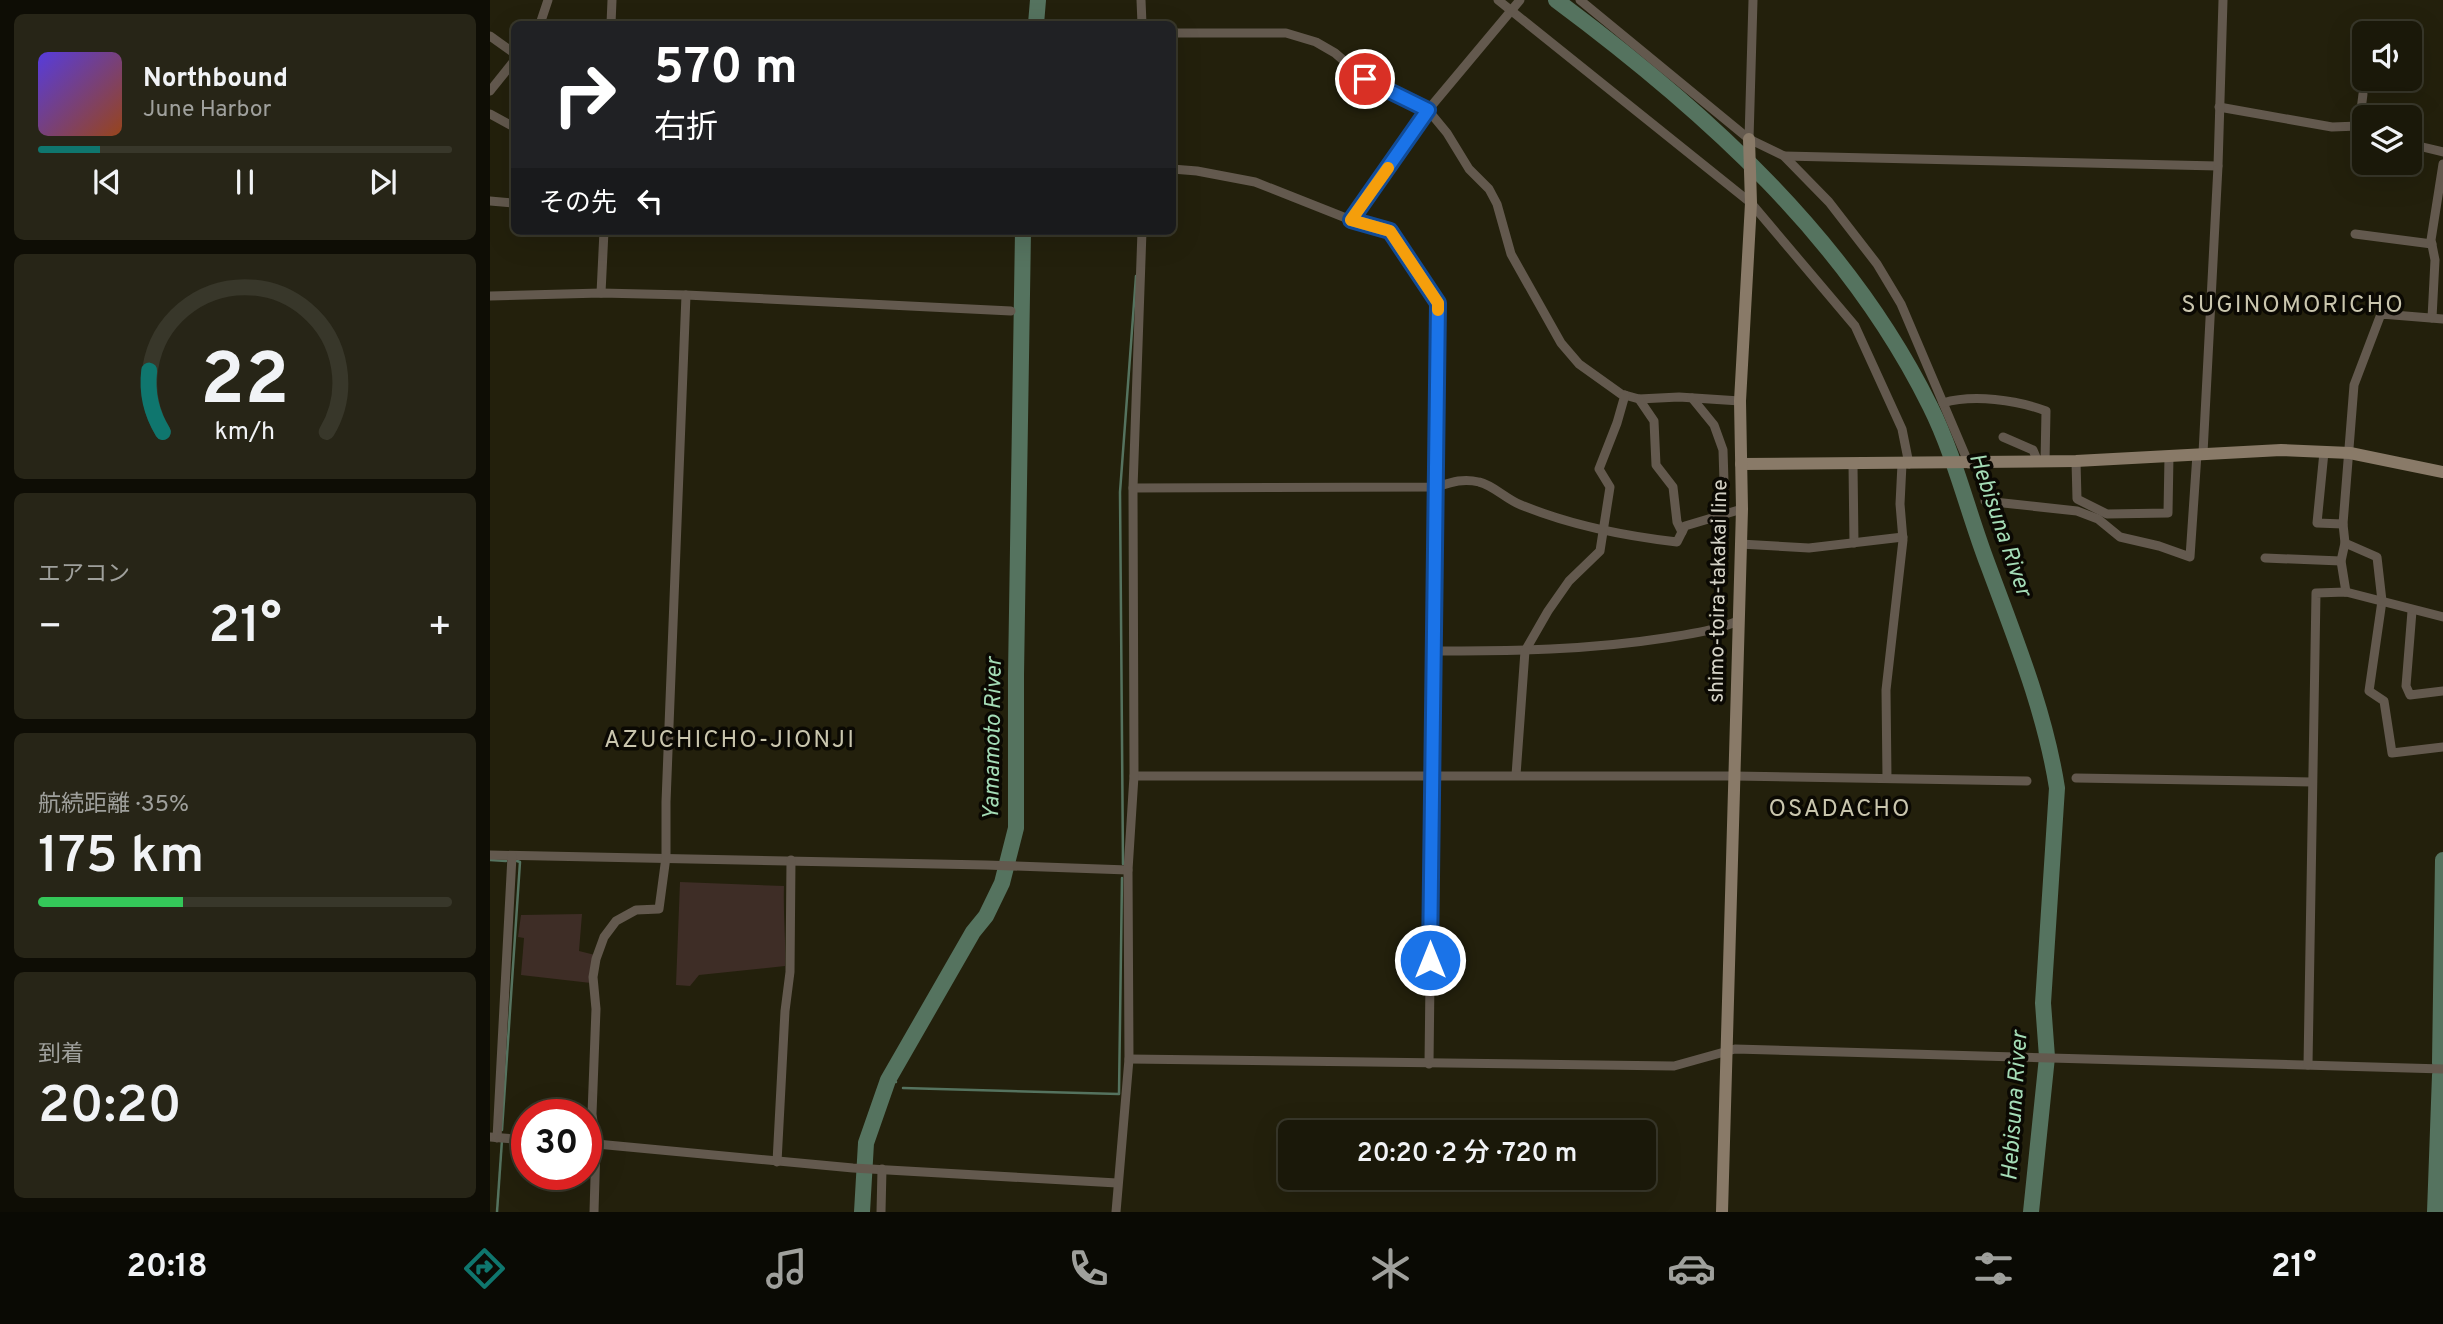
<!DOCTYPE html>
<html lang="ja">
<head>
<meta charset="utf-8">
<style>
  body { margin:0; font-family:Overpass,"Noto Sans JP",sans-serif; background:#272517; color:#f1f3f6; height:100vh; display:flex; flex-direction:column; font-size:26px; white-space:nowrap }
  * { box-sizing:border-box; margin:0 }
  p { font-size:23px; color:#9fa09c }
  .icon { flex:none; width:38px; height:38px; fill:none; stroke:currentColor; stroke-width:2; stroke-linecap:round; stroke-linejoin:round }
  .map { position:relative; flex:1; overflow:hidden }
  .side { display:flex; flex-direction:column; gap:14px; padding:14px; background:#0e0d05; width:490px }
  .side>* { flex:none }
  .top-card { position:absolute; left:21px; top:21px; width:665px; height:214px; border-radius:10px; box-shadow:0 7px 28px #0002,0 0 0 2px #38372a; background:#202124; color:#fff; overflow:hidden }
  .buttons { position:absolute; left:1862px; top:21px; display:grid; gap:14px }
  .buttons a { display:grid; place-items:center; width:70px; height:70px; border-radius:10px; background:#1a1809; box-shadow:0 7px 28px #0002,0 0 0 2px #38372a; font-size:35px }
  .speed { position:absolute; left:21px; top:1099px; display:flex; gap:14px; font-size:35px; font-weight:700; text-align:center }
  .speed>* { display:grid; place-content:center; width:91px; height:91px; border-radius:50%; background:#1a1809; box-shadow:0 7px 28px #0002,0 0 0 2px #38372a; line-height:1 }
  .speed .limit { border:10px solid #d22; background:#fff; color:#111 }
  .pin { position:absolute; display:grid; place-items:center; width:60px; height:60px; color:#fff; margin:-30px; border:4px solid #fff; border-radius:50%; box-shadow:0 2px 7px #0007 }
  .me { position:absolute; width:77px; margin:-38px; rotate:0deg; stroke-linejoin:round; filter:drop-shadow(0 0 5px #0008) }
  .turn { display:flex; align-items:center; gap:24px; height:147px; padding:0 28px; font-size:32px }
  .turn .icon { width:91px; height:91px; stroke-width:2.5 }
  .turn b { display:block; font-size:49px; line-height:60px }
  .then { display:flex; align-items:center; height:66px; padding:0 28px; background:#0003; gap:14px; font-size:26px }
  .big { font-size:52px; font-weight:600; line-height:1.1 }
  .side .card { flex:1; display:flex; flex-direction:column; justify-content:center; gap:10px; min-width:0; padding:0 24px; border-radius:10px; background:#272517 }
  .side .dial { align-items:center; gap:0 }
  .dial svg { height:182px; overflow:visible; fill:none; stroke:#38372a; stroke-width:7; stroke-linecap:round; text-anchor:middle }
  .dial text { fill:#f1f3f6; stroke:none }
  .song { display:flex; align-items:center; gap:21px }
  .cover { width:84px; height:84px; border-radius:10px; background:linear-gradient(135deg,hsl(250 70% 55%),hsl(20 70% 35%)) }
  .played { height:7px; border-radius:4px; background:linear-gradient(90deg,#0f766e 15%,#38372a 15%) }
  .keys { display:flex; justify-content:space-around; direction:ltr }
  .heat { display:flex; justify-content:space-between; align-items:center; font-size:38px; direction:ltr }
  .charge { height:10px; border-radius:5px; background:linear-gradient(90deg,#34c759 35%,#38372a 0) }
  .trip { position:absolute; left:788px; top:1120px; width:378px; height:70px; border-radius:10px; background:#1a1809; box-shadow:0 7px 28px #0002,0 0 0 2px #38372a; font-weight:600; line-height:70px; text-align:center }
  .tabs { display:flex; height:112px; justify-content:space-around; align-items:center; background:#0a0a04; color:#9fa09c }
  .tabs .icon { width:49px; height:49px }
  .tabs .on { color:#0f766e }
  .tabs b { font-size:32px; color:#f1f3f6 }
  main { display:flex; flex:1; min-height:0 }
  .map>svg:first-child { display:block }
  .green { fill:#3e2d26 }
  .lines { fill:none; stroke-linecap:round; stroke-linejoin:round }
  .stream { stroke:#55735f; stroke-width:2.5 }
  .river { stroke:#55735f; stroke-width:16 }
  .street { stroke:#63594e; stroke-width:9 }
  .secondary { stroke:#897a68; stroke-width:12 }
  .route-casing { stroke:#114b97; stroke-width:18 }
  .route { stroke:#1a73e8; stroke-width:12 }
  .slow { stroke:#f59e0b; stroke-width:12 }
  .labels { text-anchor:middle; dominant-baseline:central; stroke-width:7; stroke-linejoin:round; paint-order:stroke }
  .street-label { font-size:21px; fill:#d5d3c7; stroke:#0b0903 }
  .water-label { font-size:23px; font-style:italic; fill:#a4dcb6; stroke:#0b0903 }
  .quarter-label { font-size:24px; letter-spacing:2px; fill:#cac6ae; stroke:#0b0903 }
</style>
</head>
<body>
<main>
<section class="side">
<div class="card">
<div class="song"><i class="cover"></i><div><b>Northbound</b><p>June Harbor</p></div></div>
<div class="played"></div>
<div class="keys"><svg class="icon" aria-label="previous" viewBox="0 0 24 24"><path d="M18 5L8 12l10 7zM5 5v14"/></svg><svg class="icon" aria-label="pause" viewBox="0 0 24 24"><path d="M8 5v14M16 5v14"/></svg><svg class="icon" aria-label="next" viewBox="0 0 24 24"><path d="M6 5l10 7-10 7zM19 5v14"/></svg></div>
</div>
<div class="card dial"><svg viewBox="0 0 100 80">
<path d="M14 69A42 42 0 1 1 86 69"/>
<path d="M14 69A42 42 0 0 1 8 42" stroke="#0f766e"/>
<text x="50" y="56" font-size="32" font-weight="700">22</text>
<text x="50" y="72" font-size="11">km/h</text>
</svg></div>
<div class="card"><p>エアコン</p>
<div class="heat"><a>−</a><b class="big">21°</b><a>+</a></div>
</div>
<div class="card"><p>航続距離 · 35%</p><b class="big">175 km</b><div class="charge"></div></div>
<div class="card"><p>到着</p><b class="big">20:20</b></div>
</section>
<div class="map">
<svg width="1953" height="1212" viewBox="0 0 1953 1212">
  <rect width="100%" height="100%" fill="#23200c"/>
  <g class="green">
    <path d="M190 882 294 886C293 913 296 940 295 966L209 975 200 986 186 985Z"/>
    <path d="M92 914 89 951 105 955 101 983 31 975 34 938 28 937 31 915Z"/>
  </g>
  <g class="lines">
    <g class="stream">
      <path d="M0 860 16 861"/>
      <path d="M633 864 630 492 646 276"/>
      <path d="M1950 1075H1953"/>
      <path d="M398 1080 406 1082"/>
      <path d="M413 1088 629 1094 632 878"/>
      <path d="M12 1130 30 862 27 861"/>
      <path d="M7 1212 12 1140"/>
      <path d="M368 1212 372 1211"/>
    </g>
    <g class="river">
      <path d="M1066 0C1214 110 1357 238 1440 406 1465 456 1478 513 1498 565 1525 638 1555 711 1567 788L1553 1003 1557 1057 1541 1212"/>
      <path d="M546 24 548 0"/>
      <path d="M1950 1063 1953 860"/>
      <path d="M372 1212 376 1143 398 1080 483 932 496 916 512 883 526 828V675L533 231"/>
      <path d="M1945 1212 1950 1075"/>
    </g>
    <g class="street">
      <path d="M651 0 652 24"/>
      <path d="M1008 0 1261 203 1365 326 1412 429 1419 464"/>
      <path d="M1090 0 1259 139 1294 156 1339 202 1387 264 1411 304 1479 464"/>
      <path d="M50 24 58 0"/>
      <path d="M121 24 122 0"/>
      <path d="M682 33H796L826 42 845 53 875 79 938 110 957 133 979 169 999 189 1007 204 1021 254 1071 343 1089 364 1131 394 1149 399 1189 397 1250 401"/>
      <path d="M0 36 24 53"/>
      <path d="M0 91 24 61"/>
      <path d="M1729 107 1842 127 1869 126"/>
      <path d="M0 114 24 127"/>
      <path d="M1873 127 1869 126 1873 94"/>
      <path d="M1259 139 1263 0"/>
      <path d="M1920 144 1953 152"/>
      <path d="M1294 156 1728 166"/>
      <path d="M682 169 707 171 765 182 856 218 900 231 948 303 939 1064"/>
      <path d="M0 201 24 203"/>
      <path d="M861 220 938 110 1030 0"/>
      <path d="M1865 234 1942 244"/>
      <path d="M111 293 114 231"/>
      <path d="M0 296 111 293 196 295 521 311"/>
      <path d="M1942 318 1945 260 1941 240 1953 164"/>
      <path d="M1202 398 1224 425 1233 450 1235 514"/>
      <path d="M1149 399 1164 421 1166 465 1183 487 1187 522 1192 532"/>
      <path d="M1453 403C1483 394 1527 400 1556 411L1555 462"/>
      <path d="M1513 437 1543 450 1548 462"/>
      <path d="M1834 452 1827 523 1853 524"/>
      <path d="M1713 453 1728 166 1733 0"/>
      <path d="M1586 461 1587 499 1617 514 1678 513 1679 456"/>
      <path d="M1363 465 1364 543"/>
      <path d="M643 488 947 487C962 482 973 478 989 482 1003 485 1016 499 1031 505 1080 525 1134 536 1187 542L1195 526 1252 509"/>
      <path d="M1495 501 1587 511 1608 519 1630 537 1669 546 1700 557 1707 454"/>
      <path d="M1855 543 1887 557 1892 601 1879 691 1894 701 1902 753 1953 747"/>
      <path d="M1250 544 1319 548 1413 537"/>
      <path d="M1775 558 1851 561"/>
      <path d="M1856 592 1851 561 1855 543 1853 524 1864 385 1891 314 1953 319"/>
      <path d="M1922 611 1916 686 1920 695 1953 691"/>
      <path d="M946 651C1022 651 1099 650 1175 638 1200 634 1224 631 1248 621"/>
      <path d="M1026 775 1035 651 1058 611 1079 581 1110 551 1120 487 1109 469 1127 423 1135 395"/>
      <path d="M644 776H1244L1537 781"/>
      <path d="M1397 778 1396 690 1413 540 1410 504 1412 464"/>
      <path d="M1586 778 1822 782"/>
      <path d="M0 855 496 865 638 870"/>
      <path d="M639 1059 1184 1066 1245 1049 1953 1069"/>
      <path d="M1818 1065 1826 593 1856 592 1953 617"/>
      <path d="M0 1137 37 1140"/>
      <path d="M7 1138 22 856"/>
      <path d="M96 1143 363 1168 627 1183"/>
      <path d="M287 1162 295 1011 300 972 301 860"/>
      <path d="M104 1212 106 1144 102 1114 106 1009 103 977 106 959 114 937 126 921 146 910 169 909 176 857V802L196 295"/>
      <path d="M391 1212 392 1169"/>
      <path d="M626 1212 639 1059 638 870 644 776 643 488 652 231"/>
    </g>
    <g class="secondary">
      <path d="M1251 464 1586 461 1791 450 1860 453 1953 472"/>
      <path d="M1232 1212 1252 509 1250 401 1261 203 1259 139"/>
    </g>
  </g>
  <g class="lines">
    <defs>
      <path id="route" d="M875 79 938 110 861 220 900 231 948 303 940 960"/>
    </defs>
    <use href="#route" class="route-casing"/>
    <use href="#route" class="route"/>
    <path class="slow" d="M898 168 861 220 900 231 948 303V310"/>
  </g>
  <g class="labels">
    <g class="street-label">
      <text transform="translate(1229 591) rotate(-89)">shimo-toira-takakai line</text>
    </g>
    <g class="water-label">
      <text transform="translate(1509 525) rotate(71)">Hebisuna River</text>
      <text transform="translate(504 739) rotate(-89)">Yamamoto River</text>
      <text transform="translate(1526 1106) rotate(-86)">Hebisuna River</text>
    </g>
    <g class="quarter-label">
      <text x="1803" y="306">SUGINOMORICHO</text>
      <text x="240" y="741">AZUCHICHO-JIONJI</text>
      <text x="1350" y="810">OSADACHO</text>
    </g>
  </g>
</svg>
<div class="buttons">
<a><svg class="icon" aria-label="sound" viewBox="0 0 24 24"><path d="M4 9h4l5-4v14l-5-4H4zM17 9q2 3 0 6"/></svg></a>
<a><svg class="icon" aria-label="layers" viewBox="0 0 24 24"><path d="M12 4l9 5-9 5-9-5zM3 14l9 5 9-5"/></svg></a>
</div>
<div class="speed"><div class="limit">30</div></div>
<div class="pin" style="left:875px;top:79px;background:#d93025"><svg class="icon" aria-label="arrive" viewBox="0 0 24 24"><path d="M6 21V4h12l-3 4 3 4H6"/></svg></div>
<svg class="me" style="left:940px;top:960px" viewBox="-20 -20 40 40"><circle r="17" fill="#1a73e8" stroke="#fff" stroke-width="3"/><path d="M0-11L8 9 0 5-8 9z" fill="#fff"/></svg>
<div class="trip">20:20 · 2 分 · 720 m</div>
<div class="top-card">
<div class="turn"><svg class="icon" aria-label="right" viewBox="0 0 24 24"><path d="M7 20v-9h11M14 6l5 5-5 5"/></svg><div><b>570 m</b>右折</div></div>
<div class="then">その先<svg class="icon" aria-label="left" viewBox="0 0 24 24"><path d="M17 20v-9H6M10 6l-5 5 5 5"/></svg></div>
</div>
</div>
</main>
<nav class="tabs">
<b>20:18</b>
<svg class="icon on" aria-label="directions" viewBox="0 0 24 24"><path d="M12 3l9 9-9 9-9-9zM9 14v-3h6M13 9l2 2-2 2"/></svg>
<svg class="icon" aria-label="music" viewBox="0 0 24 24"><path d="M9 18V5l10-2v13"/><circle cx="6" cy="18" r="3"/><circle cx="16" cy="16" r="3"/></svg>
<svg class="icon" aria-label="phone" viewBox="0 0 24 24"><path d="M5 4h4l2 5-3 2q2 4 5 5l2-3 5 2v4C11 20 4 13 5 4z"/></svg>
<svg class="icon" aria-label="climate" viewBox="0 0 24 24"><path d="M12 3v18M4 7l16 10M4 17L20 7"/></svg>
<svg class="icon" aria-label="car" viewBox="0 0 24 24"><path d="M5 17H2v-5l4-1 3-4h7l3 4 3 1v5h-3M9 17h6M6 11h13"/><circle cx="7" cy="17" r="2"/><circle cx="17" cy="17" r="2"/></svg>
<svg class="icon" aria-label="filters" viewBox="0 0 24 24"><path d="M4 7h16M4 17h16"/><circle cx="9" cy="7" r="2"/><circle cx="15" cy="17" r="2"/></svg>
<b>21°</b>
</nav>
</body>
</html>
